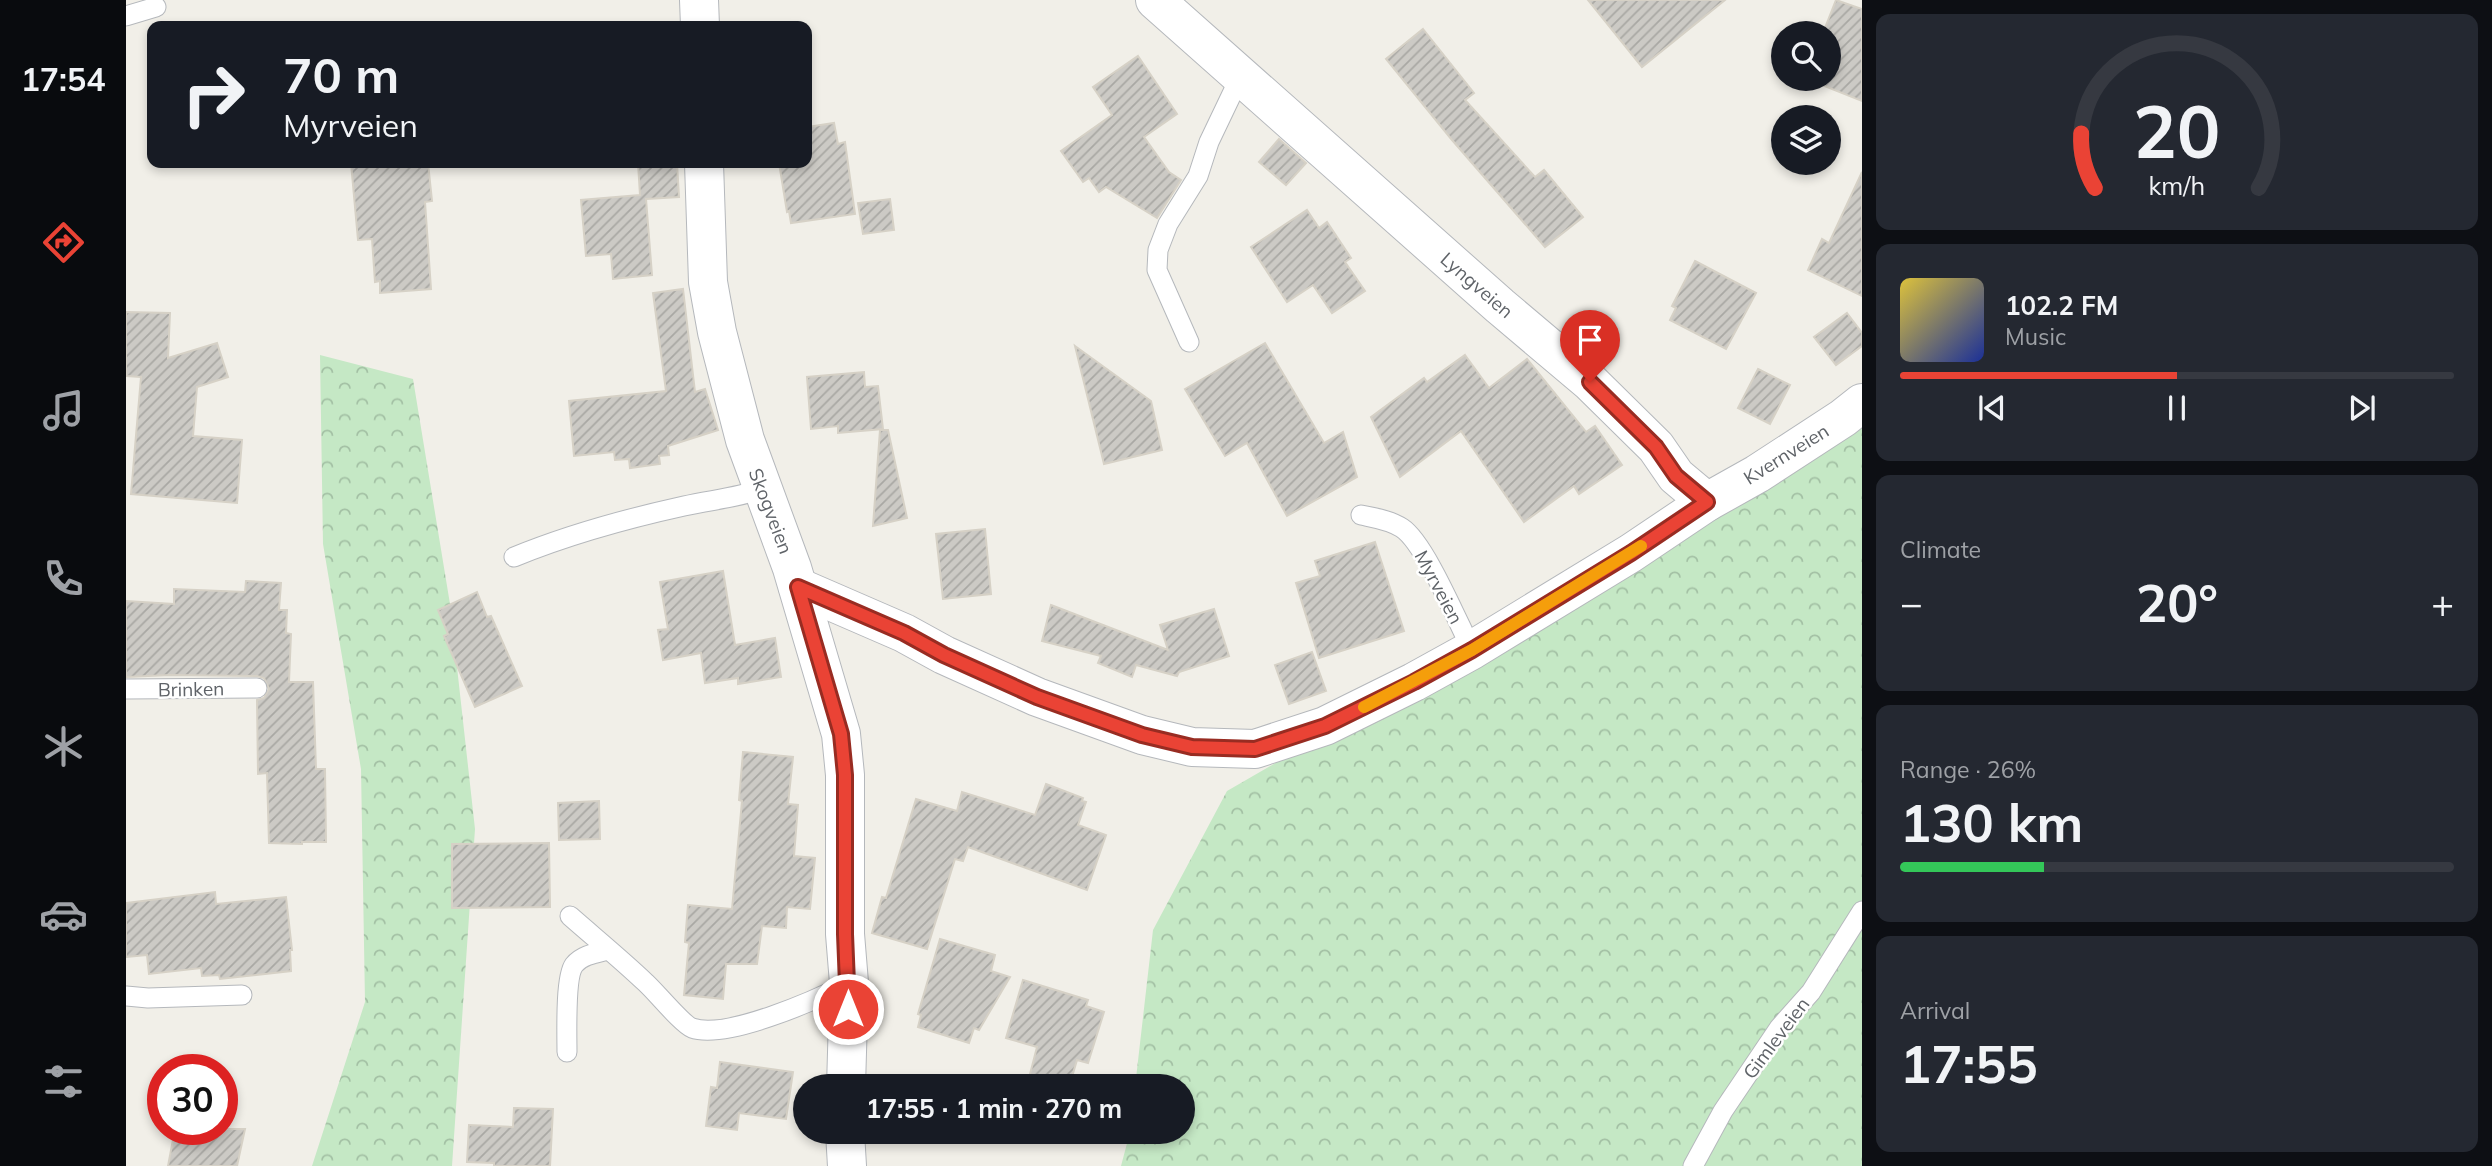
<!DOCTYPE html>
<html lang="en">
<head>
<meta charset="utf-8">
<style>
  body { margin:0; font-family:Mulish,sans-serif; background:#242831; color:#f1f3f6; height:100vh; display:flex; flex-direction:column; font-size:26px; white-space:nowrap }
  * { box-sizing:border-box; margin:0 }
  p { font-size:23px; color:#9ea1a6 }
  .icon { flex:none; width:38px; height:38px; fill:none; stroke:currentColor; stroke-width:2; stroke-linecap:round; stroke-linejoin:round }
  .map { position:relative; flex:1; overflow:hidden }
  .side { display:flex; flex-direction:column; gap:14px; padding:14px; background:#0d0f14; width:630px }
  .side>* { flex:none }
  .guide { position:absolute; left:21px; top:21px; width:665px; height:147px; border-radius:14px; box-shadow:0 4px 10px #0003; background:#171b24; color:#f1f3f6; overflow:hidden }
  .controls { position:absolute; left:1645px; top:21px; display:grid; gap:14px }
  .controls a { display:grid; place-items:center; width:70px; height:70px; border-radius:50%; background:#171b24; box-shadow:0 4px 10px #0003; font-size:35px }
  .speed { position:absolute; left:21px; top:1054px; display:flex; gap:14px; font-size:35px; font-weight:700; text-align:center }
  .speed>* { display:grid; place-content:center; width:91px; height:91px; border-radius:50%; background:#171b24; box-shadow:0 4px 10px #0003; line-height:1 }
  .speed .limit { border:10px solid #d22; background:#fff; color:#111 }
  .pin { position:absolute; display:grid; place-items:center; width:60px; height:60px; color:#fff; margin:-72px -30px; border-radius:50% 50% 50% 0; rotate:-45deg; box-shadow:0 0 7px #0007 }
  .pin .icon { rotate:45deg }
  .me { position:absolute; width:77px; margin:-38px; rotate:0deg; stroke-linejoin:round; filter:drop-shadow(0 0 5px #0008) }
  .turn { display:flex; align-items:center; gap:24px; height:147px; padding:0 21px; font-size:32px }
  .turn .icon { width:91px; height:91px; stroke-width:2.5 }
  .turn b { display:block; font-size:49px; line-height:60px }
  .big { font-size:52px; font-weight:700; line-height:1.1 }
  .side .tile { flex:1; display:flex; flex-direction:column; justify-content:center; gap:10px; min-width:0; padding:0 24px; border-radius:14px; background:#242831 }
  .side .dial { align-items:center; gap:0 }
  .dial svg { height:182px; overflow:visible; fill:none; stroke:#363941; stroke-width:7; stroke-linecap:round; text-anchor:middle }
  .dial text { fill:#f1f3f6; stroke:none }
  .song { display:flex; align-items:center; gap:21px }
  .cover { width:84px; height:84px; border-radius:10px; background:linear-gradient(135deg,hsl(50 70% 55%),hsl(230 70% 35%)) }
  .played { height:7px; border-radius:4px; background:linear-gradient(90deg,#ea4335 50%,#363941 50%) }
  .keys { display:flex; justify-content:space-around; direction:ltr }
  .heat { display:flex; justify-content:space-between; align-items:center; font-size:38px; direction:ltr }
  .charge { height:10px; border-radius:5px; background:linear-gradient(90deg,#34c759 26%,#363941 0) }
  .trip { position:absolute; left:667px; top:1074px; width:402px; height:70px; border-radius:35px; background:#171b24; box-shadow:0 4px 10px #0003; font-weight:700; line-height:70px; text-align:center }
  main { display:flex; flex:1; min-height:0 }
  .tabs { display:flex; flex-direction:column; width:126px; justify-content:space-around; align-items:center; background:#090b0e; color:#9ea1a6 }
  .tabs .icon { width:49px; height:49px }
  .tabs .selected { color:#ea4335 }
  .tabs b { font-size:32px; color:#f1f3f6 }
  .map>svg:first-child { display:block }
  .forest { fill:url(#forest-crowns) }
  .building { fill:url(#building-hatch); stroke:#d6d1c6; stroke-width:2 }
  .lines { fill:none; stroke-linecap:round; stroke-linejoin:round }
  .service-casing { stroke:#b5b8bc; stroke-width:21 }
  .minor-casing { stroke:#b5b8bc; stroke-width:40 }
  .service { stroke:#fff; stroke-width:19 }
  .minor { stroke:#fff; stroke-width:38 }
  .route-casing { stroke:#982c22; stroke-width:18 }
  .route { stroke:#ea4335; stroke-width:12 }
  .slow { stroke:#f59e0b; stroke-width:12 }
  .labels { text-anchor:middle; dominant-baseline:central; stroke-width:5; stroke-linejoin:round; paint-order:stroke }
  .street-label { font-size:19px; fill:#5f6368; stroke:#fff }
</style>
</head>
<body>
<main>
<nav class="tabs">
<b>17:54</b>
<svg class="icon selected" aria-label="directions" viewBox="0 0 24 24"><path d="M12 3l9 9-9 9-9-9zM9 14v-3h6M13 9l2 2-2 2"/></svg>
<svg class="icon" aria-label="music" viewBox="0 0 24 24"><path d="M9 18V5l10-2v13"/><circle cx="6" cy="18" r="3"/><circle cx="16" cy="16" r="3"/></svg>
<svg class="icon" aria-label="phone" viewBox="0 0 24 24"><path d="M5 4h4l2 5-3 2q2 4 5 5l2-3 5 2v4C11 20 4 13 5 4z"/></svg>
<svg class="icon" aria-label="climate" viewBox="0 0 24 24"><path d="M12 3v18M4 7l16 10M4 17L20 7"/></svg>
<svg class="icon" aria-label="car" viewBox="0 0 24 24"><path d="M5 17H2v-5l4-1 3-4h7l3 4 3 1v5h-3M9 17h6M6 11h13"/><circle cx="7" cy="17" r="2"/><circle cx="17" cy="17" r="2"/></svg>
<svg class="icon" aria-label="filters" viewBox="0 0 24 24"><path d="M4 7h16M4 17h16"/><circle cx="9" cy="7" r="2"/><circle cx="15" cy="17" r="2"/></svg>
</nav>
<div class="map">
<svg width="1736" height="1166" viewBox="0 0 1736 1166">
  <defs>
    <pattern id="forest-crowns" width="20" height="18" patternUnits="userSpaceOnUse" patternTransform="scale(1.75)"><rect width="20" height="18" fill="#c5e8c5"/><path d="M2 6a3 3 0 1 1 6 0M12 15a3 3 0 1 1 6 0" fill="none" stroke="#a3c0a4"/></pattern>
    <pattern id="building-hatch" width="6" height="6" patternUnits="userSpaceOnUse" patternTransform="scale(1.75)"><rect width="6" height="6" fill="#cccac5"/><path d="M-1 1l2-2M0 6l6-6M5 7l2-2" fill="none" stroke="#a9a8a4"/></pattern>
  </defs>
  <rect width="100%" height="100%" fill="#f1efe8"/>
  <g class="forest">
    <path d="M194 355 287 379 324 604 349 829 326 1166H186L239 1002 235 769 197 544Z"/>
    <path d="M1736 415V1166H995L1004 1132H1057V1087H1009L1027 930 1101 791 1300 676Z"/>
  </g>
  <g class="building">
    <path d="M1462 0H1599L1516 67Z"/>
    <path d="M1710 0 1736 9V101L1681 79H1703V33H1697Z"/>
    <path d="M1297 29 1348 93 1339 100 1409 177 1418 170 1457 217 1419 247 1326 140 1260 59Z"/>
    <path d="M1012 56 1051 114 1018 137 1043 172 1055 180 1031 218 980 187 973 192 963 178 957 182 935 151 986 115 967 87Z"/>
    <path d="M708 123 712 144 719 142 729 214 665 223 663 211 661 212 653 163H681V127Z"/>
    <path d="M1153 139 1180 163 1160 185 1133 162Z"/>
    <path d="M225 163H302L306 201 299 202 305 289 254 293V281L249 282 246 239 232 240Z"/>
    <path d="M512 163H551L553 197 520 199 526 275 487 279 485 254 460 256 455 200 514 195Z"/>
    <path d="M1736 172V296L1682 270 1696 239 1703 243Z"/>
    <path d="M764 199 768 230 737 234 732 203Z"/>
    <path d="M1181 210 1193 228 1201 222 1225 258 1219 262 1239 291 1206 313 1187 285 1161 302 1125 247Z"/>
    <path d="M1569 261 1630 293 1600 349 1544 320 1550 308 1546 306Z"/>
    <path d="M557 289 569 392 579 389 592 430 542 446 543 455 533 456 534 464 504 468 503 459 489 460 488 452 448 456 443 401 540 391 527 293Z"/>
    <path d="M0 312 44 313 42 358 91 343 102 377 71 387 67 436 116 440 111 503 5 494 15 377 0 376Z"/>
    <path d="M1721 313 1736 333V346L1710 365 1688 337Z"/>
    <path d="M1139 343 1198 443 1217 432 1231 477 1161 516 1121 443 1099 456 1059 389Z"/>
    <path d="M949 346 1025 401 1036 450 978 464Z"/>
    <path d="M1339 355 1363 388 1401 359 1460 432 1469 426 1496 465 1453 494 1448 486 1398 522 1335 431 1274 477 1245 417 1298 378 1301 382Z"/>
    <path d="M1632 369 1664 385 1644 424 1612 408Z"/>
    <path d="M738 372 739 387 752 386 757 429 712 433V426L685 429 681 377Z"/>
    <path d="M754 430H762L781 518 747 526Z"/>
    <path d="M859 529 865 594 817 599 810 534Z"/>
    <path d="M1249 542 1278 631 1193 658 1170 583 1194 576 1189 561Z"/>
    <path d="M597 571 609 645 649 638 655 677 612 684V678L579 683 575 653 537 660 532 630 542 629 534 582Z"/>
    <path d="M120 581 155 583 153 610H161L160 633 165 634 163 682H187L190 769H199L200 842H176V844L143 843 141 773 132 774 131 700 138 698 143 689 138 678 131 676 44 675 0 677V601L48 604V589L119 592Z"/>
    <path d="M351 592 361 617 365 616 396 686 349 707 318 636 322 634 312 610Z"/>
    <path d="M925 605 1042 650 1034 625 1088 609 1103 656 1053 672 1051 676 1010 665 1006 677 972 663 975 656 916 641Z"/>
    <path d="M1186 652 1200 691 1163 704 1149 665Z"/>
    <path d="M617 752 667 757 662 804 672 805 668 856 689 858 684 909 661 907 660 928 636 926 631 964H600L597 999 558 995 563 943 559 942 562 905 606 909 616 801 613 800Z"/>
    <path d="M920 784 957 798 956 801 960 802 952 825 980 835 961 890 842 847 837 861 829 859 801 949 746 933 756 897 760 898 790 799 831 811 836 792 909 815Z"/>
    <path d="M473 801 474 839 433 840 432 803Z"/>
    <path d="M423 843 424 907 326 908V844Z"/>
    <path d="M89 892 90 904 160 897 166 950H164L165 971 94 979 93 975 76 976 75 968 23 974 21 955 0 957V903Z"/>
    <path d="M814 939 869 955 865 971 884 977 853 1030 848 1028 843 1043 792 1027 795 1015 792 1014Z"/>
    <path d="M897 980 962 1000 960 1006 978 1012 962 1063 951 1060 943 1087H932L903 1078 911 1047 880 1038Z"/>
    <path d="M594 1062 667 1072 660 1119 613 1113 611 1130 580 1126 585 1087 591 1088Z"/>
    <path d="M388 1108 427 1109 424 1166H368V1163L341 1162 343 1125 387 1127Z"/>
    <path d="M49 1129H119L111 1166H42Z"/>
  </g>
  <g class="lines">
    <defs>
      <g id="service">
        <path d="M0 16 30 7"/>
        <path d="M1063 342 1031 270 1032 250 1042 224 1072 176 1083 142 1115 75"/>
        <path d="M1235 515C1249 518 1264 520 1276 528 1299 543 1332 623 1346 650"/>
        <path d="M388 557C444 534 499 519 558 506 584 500 611 498 636 489"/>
        <path d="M0 689 131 688"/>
        <path d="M444 916C469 938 496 960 520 983 530 992 556 1024 566 1028 600 1040 690 1000 723 983"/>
        <path d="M0 996 22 998 116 995"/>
        <path d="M441 1052C441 1035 439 977 448 965 456 955 470 953 482 950"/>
        <path d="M1567 1166 1597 1111 1653 1028 1685 992 1736 911"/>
      </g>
      <g id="minor">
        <path d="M573 0 574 26"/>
        <path d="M1029 0 1374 306 1464 382 1530 447 1550 476 1581 502"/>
        <path d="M578 163 582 282 591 332 619 440 666 568 715 734 719 775V934L723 983 720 1087"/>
        <path d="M672 587 778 633 818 655 911 697 1016 735 1066 747 1129 749 1199 726 1288 682 1346 650 1505 553 1581 502 1631 474 1717 418 1736 403"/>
        <path d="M719 1132 721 1166"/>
      </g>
    </defs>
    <use href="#service" class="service-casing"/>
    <use href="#minor" class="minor-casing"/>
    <use href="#service" class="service"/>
    <use href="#minor" class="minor"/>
  </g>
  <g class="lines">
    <defs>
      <path id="route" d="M722 1009 719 934V775L715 734 672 587 778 633 818 655 911 697 1016 735 1066 747 1129 749 1199 726 1288 682 1346 650 1505 553 1581 502 1550 476 1530 447 1464 382"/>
    </defs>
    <use href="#route" class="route-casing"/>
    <use href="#route" class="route"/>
    <path class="slow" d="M1238 707 1346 650 1515 546"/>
  </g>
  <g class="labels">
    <g class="street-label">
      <text transform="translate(1351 285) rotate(41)">Lyngveien</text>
      <text transform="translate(1660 454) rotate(-32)">Kvernveien</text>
      <text transform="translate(645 511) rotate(69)">Skogveien</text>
      <text transform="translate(1313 587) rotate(62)">Myrveien</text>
      <text transform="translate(65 689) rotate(-1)">Brinken</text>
      <text transform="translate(1650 1038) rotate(-53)">Gimleveien</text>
    </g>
  </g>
</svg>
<div class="controls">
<a><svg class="icon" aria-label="search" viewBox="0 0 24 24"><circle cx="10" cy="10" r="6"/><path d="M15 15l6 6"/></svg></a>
<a><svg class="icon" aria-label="layers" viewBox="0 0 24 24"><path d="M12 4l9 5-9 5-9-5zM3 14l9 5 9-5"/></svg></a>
</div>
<div class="speed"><div class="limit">30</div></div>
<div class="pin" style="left:1464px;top:382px;background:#d93025"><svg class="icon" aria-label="arrive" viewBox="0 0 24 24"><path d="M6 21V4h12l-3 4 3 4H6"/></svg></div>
<svg class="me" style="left:722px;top:1009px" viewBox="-20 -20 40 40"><circle r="17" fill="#ea4335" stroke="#fff" stroke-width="3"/><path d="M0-11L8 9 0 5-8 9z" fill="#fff"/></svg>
<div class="trip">17:55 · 1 min · 270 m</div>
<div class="guide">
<div class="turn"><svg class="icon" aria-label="right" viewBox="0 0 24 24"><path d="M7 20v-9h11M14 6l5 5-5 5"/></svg><div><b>70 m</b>Myrveien</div></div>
</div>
</div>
<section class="side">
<div class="tile dial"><svg viewBox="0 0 100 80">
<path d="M14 69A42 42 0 1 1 86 69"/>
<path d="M14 69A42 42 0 0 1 8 45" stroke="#ea4335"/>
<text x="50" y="56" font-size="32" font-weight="700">20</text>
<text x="50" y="72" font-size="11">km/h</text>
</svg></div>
<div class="tile">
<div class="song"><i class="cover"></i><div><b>102.2 FM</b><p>Music</p></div></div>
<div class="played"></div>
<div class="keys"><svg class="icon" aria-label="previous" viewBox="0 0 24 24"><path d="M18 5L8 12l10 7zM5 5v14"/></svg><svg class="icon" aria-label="pause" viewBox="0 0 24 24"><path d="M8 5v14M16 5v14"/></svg><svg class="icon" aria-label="next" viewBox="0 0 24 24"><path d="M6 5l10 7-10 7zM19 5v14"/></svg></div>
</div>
<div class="tile"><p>Climate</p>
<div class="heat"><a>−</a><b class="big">20°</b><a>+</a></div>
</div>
<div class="tile"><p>Range · 26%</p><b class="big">130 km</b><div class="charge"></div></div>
<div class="tile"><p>Arrival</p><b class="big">17:55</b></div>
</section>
</main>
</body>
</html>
